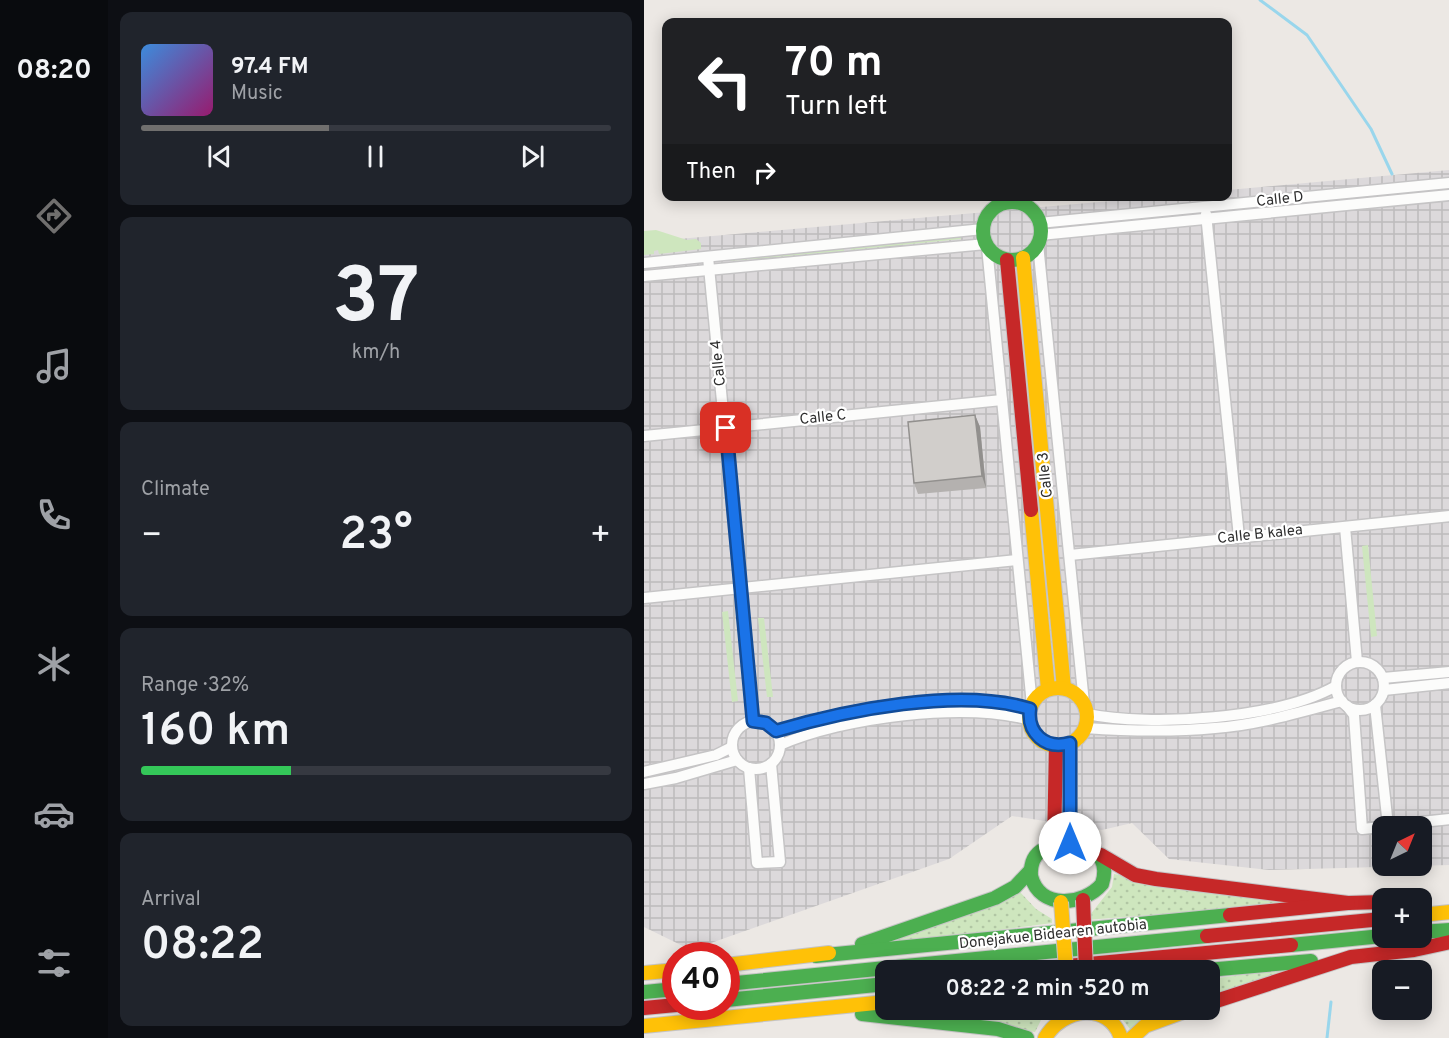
<!DOCTYPE html>
<html lang="en">
<head>
<meta charset="utf-8">
<style>
  body { margin:0; font-family:Overpass,sans-serif; background:#20242c; color:#f1f3f6; height:100vh; display:flex; flex-direction:column; font-size:22px; white-space:nowrap }
  * { box-sizing:border-box; margin:0 }
  p { font-size:20px; color:#9ea1a6 }
  .icon { flex:none; width:33px; height:33px; fill:none; stroke:currentColor; stroke-width:2; stroke-linecap:round; stroke-linejoin:round }
  .map { position:relative; flex:1; overflow:hidden }
  .panel { display:flex; flex-direction:column; gap:12px; padding:12px; background:#0d0f14; width:536px }
  .panel>* { flex:none }
  .banner { position:absolute; left:18px; top:18px; width:570px; height:183px; border-radius:12px; box-shadow:0 3px 15px #0003; background:#202124; color:#fff; overflow:hidden }
  .needle { width:39px; rotate:43deg }
  .fabs { position:absolute; left:728px; top:816px; display:grid; gap:12px }
  .fabs a { display:grid; place-items:center; width:60px; height:60px; border-radius:12px; background:#171b24; box-shadow:0 3px 15px #0003; font-size:30px }
  .speed { position:absolute; left:18px; top:942px; display:flex; gap:12px; font-size:30px; font-weight:700; text-align:center }
  .speed>* { display:grid; place-content:center; width:78px; height:78px; border-radius:50%; background:#171b24; box-shadow:0 3px 15px #0003; line-height:1 }
  .speed .limit { border:9px solid #d22; background:#fff; color:#111 }
  .pin { position:absolute; display:grid; place-items:center; width:51px; height:51px; color:#fff; margin:-26px; border-radius:12px; box-shadow:0 3px 9px #0006 }
  .me { position:absolute; width:66px; margin:-33px; rotate:0deg; stroke-linejoin:round; filter:drop-shadow(0 0 4px #0008) }
  .turn { display:flex; align-items:center; gap:21px; height:126px; padding:0 24px; font-size:27px }
  .turn .icon { width:78px; height:78px; stroke-width:2.5 }
  .turn b { display:block; font-size:42px; line-height:51px }
  .then { display:flex; align-items:center; height:57px; padding:0 24px; background:#0003; gap:12px; font-size:22px }
  .big { font-size:45px; font-weight:600; line-height:1.1 }
  .panel .card { flex:1; display:flex; flex-direction:column; justify-content:center; gap:9px; min-width:0; padding:0 21px; border-radius:12px; background:#20242c }
  .panel .dial { align-items:center; gap:0 }
  .dial b { font-size:78px; line-height:1 }
  .song { display:flex; align-items:center; gap:18px }
  .cover { width:72px; height:72px; border-radius:9px; background:linear-gradient(135deg,hsl(210 70% 55%),hsl(320 70% 35%)) }
  .played { height:6px; border-radius:3px; background:linear-gradient(90deg,#706f6e 40%,#363941 40%) }
  .keys { display:flex; justify-content:space-around; direction:ltr }
  .heat { display:flex; justify-content:space-between; align-items:center; font-size:33px; direction:ltr }
  .charge { height:9px; border-radius:4px; background:linear-gradient(90deg,#34c759 32%,#363941 0) }
  .trip { position:absolute; left:231px; top:960px; width:345px; height:60px; border-radius:12px; background:#171b24; box-shadow:0 3px 15px #0003; font-weight:600; line-height:60px; text-align:center }
  main { display:flex; flex:1; min-height:0 }
  .tabs { display:flex; flex-direction:column; width:108px; justify-content:space-around; align-items:center; background:#090b0e; color:#9ea1a6 }
  .tabs .icon { width:42px; height:42px }
  .tabs .active { color:#706f6e }
  .tabs b { font-size:27px; color:#f1f3f6 }
  .map>svg:first-child { display:block }
  .industrial { fill:url(#industrial-grid); fill-rule:evenodd }
  .grass { fill:url(#grass-dots) }
  .garden { fill:#cee6be }
  .lines { fill:none; stroke-linecap:round; stroke-linejoin:round }
  .stream { stroke:#99d6ec; stroke-width:3 }
  .street-casing { stroke:#c5c4c5; stroke-width:13 }
  .fast-casing { stroke:#c5c4c5; stroke-width:16 }
  .slow-casing { stroke:#c5c4c5; stroke-width:16 }
  .jam-casing { stroke:#c5c4c5; stroke-width:16 }
  .street { stroke:#fcfcfb; stroke-width:10 }
  .fast { stroke:#4caf50; stroke-width:14 }
  .slow { stroke:#ffc107; stroke-width:14 }
  .jam { stroke:#c62828; stroke-width:14 }
  .slow-bridge-casing { stroke:#c5c4c5; stroke-width:16; stroke-linecap:butt }
  .jam-bridge-casing { stroke:#c5c4c5; stroke-width:16; stroke-linecap:butt }
  .slow-bridge { stroke:#ffc107; stroke-width:14 }
  .jam-bridge { stroke:#c62828; stroke-width:14 }
  .wall { fill:#b4b1af }
  .shaded-wall { fill:#92908e }
  .building { fill:#d1cecb; stroke:#92908e; stroke-width:1.5 }
  .route-casing { stroke:#114b97; stroke-width:15 }
  .route { stroke:#1a73e8; stroke-width:10 }
  .labels { text-anchor:middle; dominant-baseline:central; stroke-width:4.5; stroke-linejoin:round; paint-order:stroke }
  .street-label { font-size:15px; fill:#2e2e2e; stroke:#fff }
</style>
</head>
<body>
<main>
<nav class="tabs">
<b>08:20</b>
<svg class="icon active" aria-label="directions" viewBox="0 0 24 24"><path d="M12 3l9 9-9 9-9-9zM9 14v-3h6M13 9l2 2-2 2"/></svg>
<svg class="icon" aria-label="music" viewBox="0 0 24 24"><path d="M9 18V5l10-2v13"/><circle cx="6" cy="18" r="3"/><circle cx="16" cy="16" r="3"/></svg>
<svg class="icon" aria-label="phone" viewBox="0 0 24 24"><path d="M5 4h4l2 5-3 2q2 4 5 5l2-3 5 2v4C11 20 4 13 5 4z"/></svg>
<svg class="icon" aria-label="climate" viewBox="0 0 24 24"><path d="M12 3v18M4 7l16 10M4 17L20 7"/></svg>
<svg class="icon" aria-label="car" viewBox="0 0 24 24"><path d="M5 17H2v-5l4-1 3-4h7l3 4 3 1v5h-3M9 17h6M6 11h13"/><circle cx="7" cy="17" r="2"/><circle cx="17" cy="17" r="2"/></svg>
<svg class="icon" aria-label="filters" viewBox="0 0 24 24"><path d="M4 7h16M4 17h16"/><circle cx="9" cy="7" r="2"/><circle cx="15" cy="17" r="2"/></svg>
</nav>
<section class="panel">
<div class="card">
<div class="song"><i class="cover"></i><div><b>97.4 FM</b><p>Music</p></div></div>
<div class="played"></div>
<div class="keys"><svg class="icon" aria-label="previous" viewBox="0 0 24 24"><path d="M18 5L8 12l10 7zM5 5v14"/></svg><svg class="icon" aria-label="pause" viewBox="0 0 24 24"><path d="M8 5v14M16 5v14"/></svg><svg class="icon" aria-label="next" viewBox="0 0 24 24"><path d="M6 5l10 7-10 7zM19 5v14"/></svg></div>
</div>
<div class="card dial"><b>37</b><p>km/h</p></div>
<div class="card"><p>Climate</p>
<div class="heat"><a>−</a><b class="big">23°</b><a>+</a></div>
</div>
<div class="card"><p>Range · 32%</p><b class="big">160 km</b><div class="charge"></div></div>
<div class="card"><p>Arrival</p><b class="big">08:22</b></div>
</section>
<div class="map">
<svg width="806" height="1038" viewBox="0 0 806 1038">
  <defs>
    <pattern id="industrial-grid" width="8" height="8" patternUnits="userSpaceOnUse" patternTransform="scale(1.5)"><rect width="8" height="8" fill="#dcd9db"/><path d="M0 4h8M4 0v8" fill="none" stroke="#bdbbbc"/></pattern>
    <pattern id="grass-dots" width="8" height="8" patternUnits="userSpaceOnUse" patternTransform="scale(1.5)"><rect width="8" height="8" fill="#cee6be"/><path d="M2 2h.1M6 6h.1" fill="none" stroke="#b1c6a4" stroke-width="1.8" stroke-linecap="round"/></pattern>
  </defs>
  <rect width="100%" height="100%" fill="#ece8e4"/>
  <path class="industrial" d="M805 170V865L625 870 525 859 488 823 458 830 368 816 305 859 47 950 0 927V242L513 197 584 196V190ZM738 826H777V866H738Z"/>
  <g class="grass">
    <path d="M470 874 649 904 442 920 468 887Z"/>
    <path d="M376 892 392 909 408 919V923L223 947Z"/>
    <path d="M656 967 566 1000V979Z"/>
    <path d="M241 1009 410 1010 397 1020 391 1032Z"/>
    <path d="M471 1010H538L486 1029Z"/>
  </g>
  <g class="garden">
    <path d="M737 193 738 196 583 213 582 210Z"/>
    <path d="M541 214V216L417 229V226Z"/>
    <path d="M12 230 43 240 52 239 57 243V249L15 254 14 250 10 251V254L0 255V231Z"/>
    <path d="M317 236V239L207 250V247Z"/>
    <path d="M200 248V251L86 261V259Z"/>
    <path d="M368 277H374L387 410 382 411Z"/>
    <path d="M383 419H388L403 571H398Z"/>
    <path d="M724 545 733 636 727 637 718 546Z"/>
    <path d="M84 611 94 701 88 702 78 612Z"/>
    <path d="M114 618H120L129 697H123Z"/>
  </g>
  <g class="lines">
    <g class="stream">
      <path d="M616 0 663 35 727 129 748 174"/>
      <path d="M683 1038 687 1002"/>
    </g>
    <defs>
      <g id="street">
        <path d="M562 214 595 537"/>
        <path d="M395 223 806 183"/>
        <path d="M396 235 806 195"/>
        <path d="M394 244 440 703"/>
        <path d="M343 247 388 705"/>
        <path d="M64 257 109 721"/>
        <path d="M0 263 339 229"/>
        <path d="M0 276 342 244"/>
        <path d="M0 436 358 400"/>
        <path d="M701 527 713 662"/>
        <path d="M426 555 806 516"/>
        <path d="M0 598 373 560"/>
        <circle cx="716" cy="686" r="24"/>
        <path d="M739 678 806 672"/>
        <path d="M740 690 806 683"/>
        <path d="M731 705 744 826"/>
        <path d="M703 706 710 715 718 829 738 827"/>
        <path d="M443 714C507 727 634 719 692 686"/>
        <circle cx="112" cy="745" r="24"/>
        <path d="M441 728C484 731 527 732 571 728 614 725 656 712 698 701"/>
        <path d="M132 731C203 710 315 686 386 709"/>
        <path d="M136 745C199 717 320 702 386 720"/>
        <path d="M105 768 113 863 136 862 127 764"/>
        <path d="M0 772 72 755 88 747"/>
        <path d="M0 784 32 778 93 760"/>
        <path d="M739 826 806 819"/>
      </g>
      <g id="fast">
        <circle cx="368" cy="231" r="29"/>
        <path d="M426 743V843"/>
        <path d="M437 842C455 851 465 863 458 884 439 906 396 910 387 876 385 845 412 844 437 842Z"/>
        <path d="M777 932 806 930"/>
        <path d="M218 944 351 898 371 887 386 871"/>
        <path d="M647 945 738 936"/>
        <path d="M172 956 586 915"/>
        <path d="M563 970 667 961"/>
        <path d="M82 984 563 936"/>
        <path d="M0 992 32 989"/>
        <path d="M82 1000 242 984"/>
        <path d="M218 1014 354 1029 383 1038"/>
      </g>
      <g id="slow">
        <path d="M379 258 420 688"/>
        <path d="M387 510 404 689"/>
        <circle cx="414" cy="717" r="29"/>
        <path d="M777 915 806 912"/>
        <path d="M82 965 185 953"/>
        <path d="M0 973 32 970"/>
        <path d="M0 1026 242 1002"/>
        <path d="M401 1038C418 1008 465 1001 477 1038"/>
        <path d="M488 1038 501 1026 545 1010"/>
      </g>
      <g id="jam">
        <path d="M363 260 387 510"/>
        <path d="M410 845 412 745"/>
        <path d="M457 855 491 875 512 879 704 903 738 902"/>
        <path d="M586 915 704 903"/>
        <path d="M563 936 738 919"/>
        <path d="M381 970 647 945"/>
        <path d="M566 1003 707 957 770 950 806 942"/>
        <path d="M0 1008 32 1005"/>
      </g>
    </defs>
    <use href="#street" class="street-casing"/>
    <use href="#fast" class="fast-casing"/>
    <use href="#slow" class="slow-casing"/>
    <use href="#jam" class="jam-casing"/>
    <use href="#street" class="street"/>
    <use href="#fast" class="fast"/>
    <use href="#slow" class="slow"/>
    <use href="#jam" class="jam"/>
    <defs>
      <path id="slow-bridge" d="M417 902 422 970"/>
      <path id="jam-bridge" d="M439 900 442 970"/>
    </defs>
    <use href="#slow-bridge" class="slow-bridge-casing"/>
    <use href="#jam-bridge" class="jam-bridge-casing"/>
    <use href="#slow-bridge" class="slow-bridge"/>
    <use href="#jam-bridge" class="jam-bridge"/>
  </g>
  <path class="wall" d="M331 415 336 427 342 488 274 494 270 483Z"/>
  <path class="shaded-wall" d="M331 415 336 427 342 488 338 476Z"/>
  <path class="building" d="M331 415 338 476 270 483 264 422Z"/>
  <g class="lines">
    <defs>
      <path id="route" d="M82 428 109 721 122 723 132 731C202 710 316 687 386 709 383 733 401 750 426 743V843"/>
    </defs>
    <use href="#route" class="route-casing"/>
    <use href="#route" class="route"/>
  </g>
  <g class="labels">
    <g class="street-label">
      <text transform="translate(636 200) rotate(-6)">Calle D</text>
      <text transform="translate(75 363) rotate(-96)">Calle 4</text>
      <text transform="translate(179 418) rotate(-6)">Calle C</text>
      <text transform="translate(402 475) rotate(-96)">Calle 3</text>
      <text transform="translate(616 535) rotate(-6)">Calle B kalea</text>
      <text transform="translate(409 935) rotate(-6)">Donejakue Bidearen autobia</text>
    </g>
  </g>
</svg>
<div class="fabs">
<a><svg class="needle" viewBox="-14 -14 28 28"><path d="M0-13l5 13h-10z" fill="#e53935"/><path d="M0 13l5-13h-10z" fill="#9ea1a6"/></svg></a>
<a>+</a>
<a>−</a>
</div>
<div class="speed"><div class="limit">40</div></div>
<div class="pin" style="left:82px;top:428px;background:#d93025"><svg class="icon" aria-label="arrive" viewBox="0 0 24 24"><path d="M6 21V4h12l-3 4 3 4H6"/></svg></div>
<svg class="me" style="left:426px;top:843px" viewBox="-20 -20 40 40"><circle r="19" fill="#fff"/><path d="M0-13L10 11 0 6-10 11z" fill="#1a73e8"/></svg>
<div class="trip">08:22 · 2 min · 520 m</div>
<div class="banner">
<div class="turn"><svg class="icon" aria-label="left" viewBox="0 0 24 24"><path d="M17 20v-9H6M10 6l-5 5 5 5"/></svg><div><b>70 m</b>Turn left</div></div>
<div class="then">Then<svg class="icon" aria-label="right" viewBox="0 0 24 24"><path d="M7 20v-9h11M14 6l5 5-5 5"/></svg></div>
</div>
</div>
</main>
</body>
</html>
